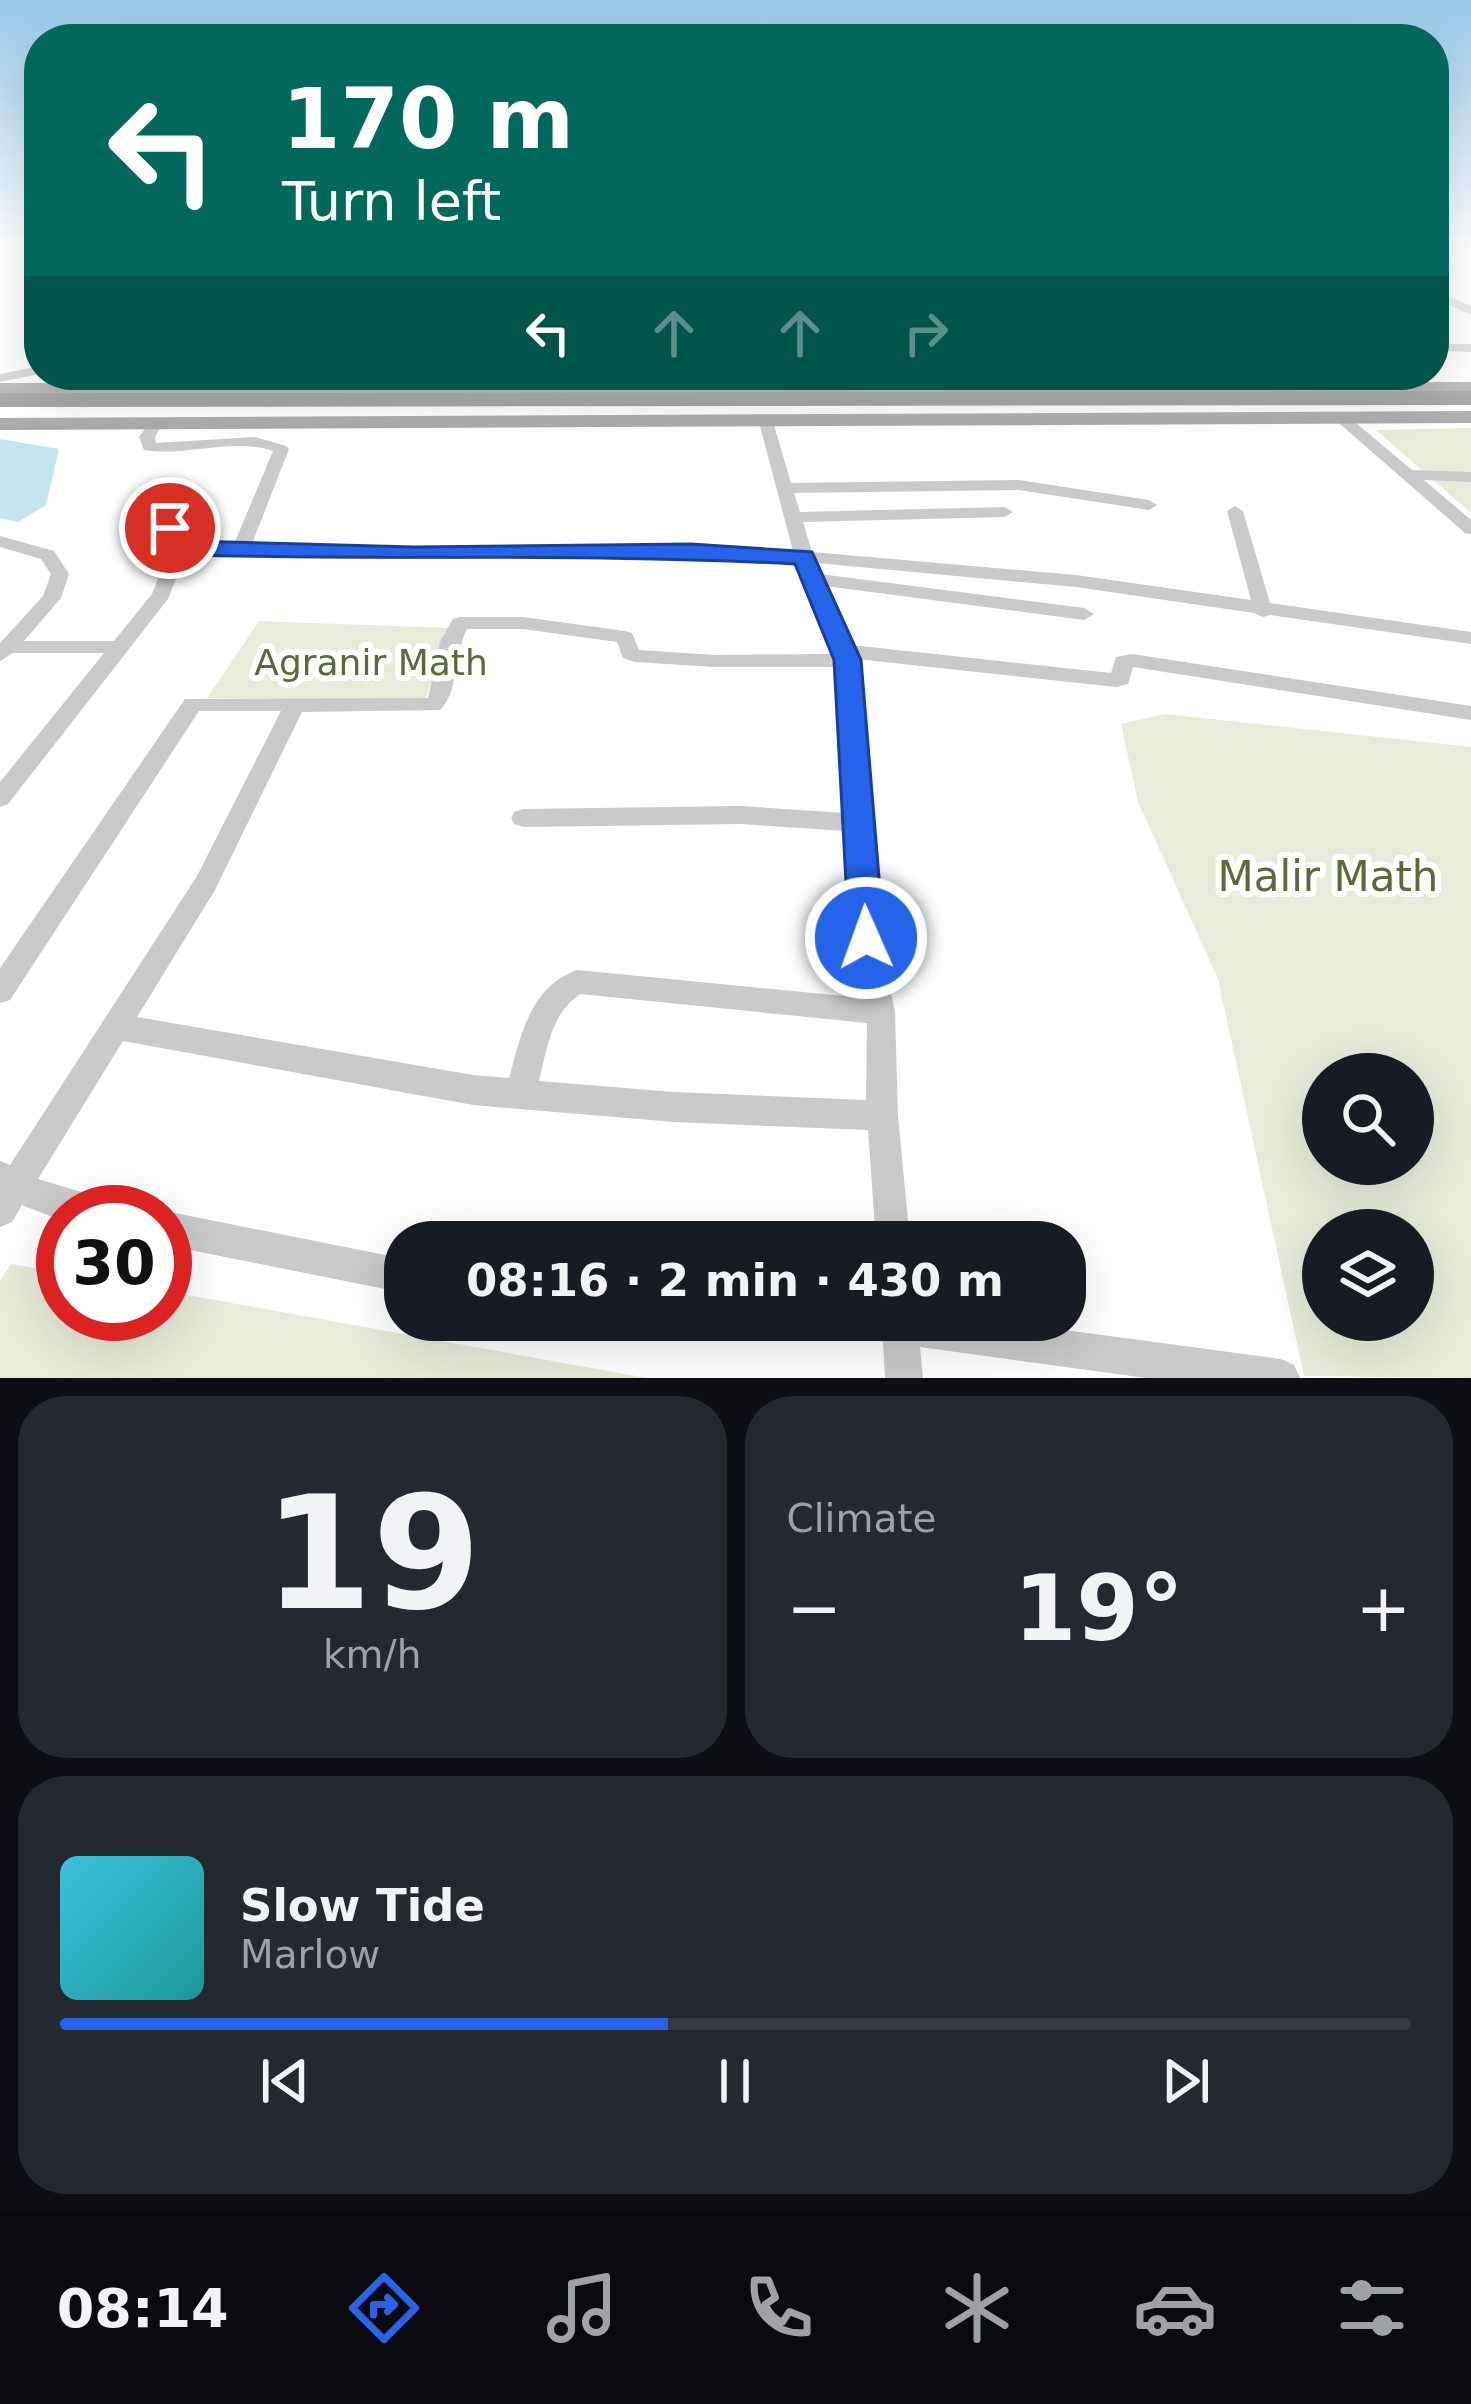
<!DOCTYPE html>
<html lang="en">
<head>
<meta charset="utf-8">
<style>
  body { margin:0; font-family:"DejaVu Sans",sans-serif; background:#242831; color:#f1f3f6; height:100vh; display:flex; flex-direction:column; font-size:45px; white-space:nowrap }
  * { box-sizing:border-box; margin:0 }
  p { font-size:39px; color:#9ea1a6 }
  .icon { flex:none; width:66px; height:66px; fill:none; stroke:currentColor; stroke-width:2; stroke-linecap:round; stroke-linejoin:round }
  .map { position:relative; height:1378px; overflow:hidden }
  .details { display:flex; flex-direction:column; gap:18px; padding:18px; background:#0d0f14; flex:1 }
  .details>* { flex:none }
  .guide { position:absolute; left:24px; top:24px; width:1425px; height:366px; border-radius:48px; box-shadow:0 12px 48px #0002; background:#00695c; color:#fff; overflow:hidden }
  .tools { position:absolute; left:1302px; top:1053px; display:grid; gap:24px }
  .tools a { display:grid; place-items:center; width:132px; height:132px; border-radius:50%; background:#171b24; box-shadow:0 12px 48px #0002; font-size:60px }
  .speed { position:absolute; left:36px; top:1185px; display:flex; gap:24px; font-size:60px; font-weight:700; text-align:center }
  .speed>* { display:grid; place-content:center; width:156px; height:156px; border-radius:50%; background:#171b24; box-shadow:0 12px 48px #0002; line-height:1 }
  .speed .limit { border:18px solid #d22; background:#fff; color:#111 }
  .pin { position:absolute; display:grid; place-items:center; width:102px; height:102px; color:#fff; margin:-51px; border:6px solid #fff; border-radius:50%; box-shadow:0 3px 12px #0007 }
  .me { position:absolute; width:132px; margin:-66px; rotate:358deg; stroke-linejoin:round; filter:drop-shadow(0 0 9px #0008) }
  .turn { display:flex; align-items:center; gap:42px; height:252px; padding:0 60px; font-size:54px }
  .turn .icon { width:156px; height:156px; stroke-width:2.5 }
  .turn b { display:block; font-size:84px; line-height:102px }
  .lanes { display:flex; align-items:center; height:114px; padding:0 60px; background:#0003; justify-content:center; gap:60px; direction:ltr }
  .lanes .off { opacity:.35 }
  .big { font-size:90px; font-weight:700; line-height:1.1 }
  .details .tile { flex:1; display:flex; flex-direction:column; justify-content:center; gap:18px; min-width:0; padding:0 42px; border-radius:48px; background:#242831 }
  .details .dial { align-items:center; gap:0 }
  .dial b { font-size:156px; line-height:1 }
  .song { display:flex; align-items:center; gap:36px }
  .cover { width:144px; height:144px; border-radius:18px; background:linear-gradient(135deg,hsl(190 70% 55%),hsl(180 70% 35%)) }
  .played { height:12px; border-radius:6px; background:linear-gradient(90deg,#2563eb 45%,#363941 45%) }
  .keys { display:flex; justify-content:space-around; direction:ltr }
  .heat { display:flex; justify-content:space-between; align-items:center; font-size:66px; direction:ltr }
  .details .tiles { flex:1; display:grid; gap:18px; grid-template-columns:1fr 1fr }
  .tile:last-child { grid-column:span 2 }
  .trip { position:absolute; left:384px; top:1221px; width:702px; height:120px; border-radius:48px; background:#171b24; box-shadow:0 12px 48px #0002; font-weight:700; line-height:120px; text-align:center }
  .dock { display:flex; height:192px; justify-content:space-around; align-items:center; background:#090b0e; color:#9ea1a6 }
  .dock .icon { width:84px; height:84px }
  .dock .current { color:#2563eb }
  .dock b { font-size:54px; color:#f1f3f6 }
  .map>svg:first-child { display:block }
  .green { fill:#e7ecd9; fill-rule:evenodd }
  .water { fill:#c3e6ee }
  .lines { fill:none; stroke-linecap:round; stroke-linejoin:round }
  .minor { fill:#cacaca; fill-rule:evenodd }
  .major { fill:#a5a5a5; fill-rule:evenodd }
  .highway { fill:#949494; fill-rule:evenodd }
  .route { fill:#2563eb; stroke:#184099; stroke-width:3 }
  .labels { text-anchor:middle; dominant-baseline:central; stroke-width:12; stroke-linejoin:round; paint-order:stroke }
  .park-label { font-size:36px; fill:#5b6b37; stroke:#fff }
  .near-park-label { font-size:42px; fill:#5b6b37; stroke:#fff }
</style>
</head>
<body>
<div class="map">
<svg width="1471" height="1378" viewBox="0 0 1471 1378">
  <rect width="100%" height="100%" fill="#fff"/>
  <g class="green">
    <path d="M1471 428V513L1376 430Z"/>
    <path d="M259 621 449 628 425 700 207 698Z"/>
    <path d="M1165 714 1471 747V1378L1304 1376 1218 979 1138 802 1121 724ZM1413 1074V1164H1323V1074ZM1413 1230V1320H1323V1230Z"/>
    <path d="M11 1264 63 1273V1314H165V1291L647 1378H0V1281Z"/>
  </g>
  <path class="water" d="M0 439 59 449 46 505 18 522 0 518Z"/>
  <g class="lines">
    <g class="minor">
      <path d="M1434 249H1445L1456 271 1434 273V267L1445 266Z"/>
      <path d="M1434 290 1471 306V315L1434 298Z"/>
      <path d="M1444 344H1471V352L1439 351V345Z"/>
      <path d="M39 366V374L0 382V374Z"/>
      <path d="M313 375H334L291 391 284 387Z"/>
      <path d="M766 418 773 422 791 483 1019 480 1149 500 1157 505 1149 510 1019 490 794 493 800 512 1005 507 1013 512 1005 517 803 522 812 552 1076 575 1251 600 1227 511 1235 506 1243 511 1270 603 1471 632V644L1270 615 1263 617 1254 613 1076 587 816 563 820 574 1084 608 1094 614 1084 620 825 586 851 645 1111 673 1116 657 1132 654 1471 706V720L1133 667 1128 684 1116 687 857 659 870 816 874 823 871 829 879 938 895 1012 898 1116 910 1242H876L868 1130 674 1122 473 1105 123 1041 38 1179 108 1200 113 1212H63V1221L22 1205 12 1222 0 1227V1161L10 1165 197 876 281 711H199L10 1000 0 1003V968L185 699 428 698 440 642 453 619 460 617H523L625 631 632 633 639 650 715 655 834 654 797 562C594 551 390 567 186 553L168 599 8 804 0 807V782L104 653H13L0 661V643L43 596 51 574 41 559 0 547V536L54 551 69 574 61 598 24 641H114L152 594 171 546 160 538 166 509H178V536L191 543 234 544 273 451C232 437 186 457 144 450L139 437 151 421 156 420 163 424 155 437 156 443 255 437 286 446 289 449 252 544C432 549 613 542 793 551L759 422ZM467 629H523L617 642 623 658 635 662 715 667H837L845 813 740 806 523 809 514 812 511 818 514 824 523 827 740 824 847 831 853 938 864 998 577 970C530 987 521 1035 509 1078L473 1075 137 1017 215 890 302 712 440 710C459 692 454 653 467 629ZM580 994 867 1023 866 1100 674 1092 539 1081C547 1049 551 1014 580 994Z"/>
      <path d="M1340 418H1350L1412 470 1471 472V482L1424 480 1471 520V534L1465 533 1340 424Z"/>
      <path d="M165 1211 405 1259V1293L165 1245Z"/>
      <path d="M839 1320H990L1281 1359 1294 1365 1300 1378H1146L920 1347 923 1378H885L883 1342 844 1333Z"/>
    </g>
    <g class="major">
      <path d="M1471 382V392L0 393V383Z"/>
      <path d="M1471 411V423L0 430V418Z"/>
    </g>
    <path class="highway" d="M1471 391V405L0 407V393Z"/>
  </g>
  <linearGradient id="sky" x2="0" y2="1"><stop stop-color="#99c8ea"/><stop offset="0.56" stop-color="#fff"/><stop offset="1" stop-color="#fff" stop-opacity="0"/></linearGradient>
  <rect width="1471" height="442" fill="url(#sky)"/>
  <path class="route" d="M170 521 178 523 183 539 189 541 414 547 691 544 812 552 861 660 884 938 878 949 866 953 854 949 849 938 834 660 795 564C593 553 390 560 188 555L161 544 159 528Z"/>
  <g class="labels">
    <g class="park-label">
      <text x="371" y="662">Agranir Math</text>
    </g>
    <g class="near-park-label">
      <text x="1328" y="876">Malir Math</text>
    </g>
  </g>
</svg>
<div class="tools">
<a><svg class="icon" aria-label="search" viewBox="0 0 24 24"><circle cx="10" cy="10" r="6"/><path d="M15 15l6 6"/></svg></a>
<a><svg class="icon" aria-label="layers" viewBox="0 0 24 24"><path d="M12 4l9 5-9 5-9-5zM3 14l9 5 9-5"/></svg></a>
</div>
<div class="speed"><div class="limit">30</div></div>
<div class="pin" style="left:170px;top:528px;background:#d93025"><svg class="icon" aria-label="arrive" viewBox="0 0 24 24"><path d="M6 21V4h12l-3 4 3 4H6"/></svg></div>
<svg class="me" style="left:866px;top:938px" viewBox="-20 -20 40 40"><circle r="17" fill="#2563eb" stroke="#fff" stroke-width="3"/><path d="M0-11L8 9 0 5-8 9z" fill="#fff"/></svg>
<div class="trip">08:16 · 2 min · 430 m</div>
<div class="guide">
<div class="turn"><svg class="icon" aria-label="left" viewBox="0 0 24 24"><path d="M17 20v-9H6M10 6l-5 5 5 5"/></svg><div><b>170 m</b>Turn left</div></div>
<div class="lanes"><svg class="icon" aria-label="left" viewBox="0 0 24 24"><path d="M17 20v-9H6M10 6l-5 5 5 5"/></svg><svg class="icon off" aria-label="ahead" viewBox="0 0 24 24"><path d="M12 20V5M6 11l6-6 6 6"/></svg><svg class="icon off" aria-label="ahead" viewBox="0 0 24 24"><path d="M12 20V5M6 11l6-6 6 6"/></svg><svg class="icon off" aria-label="right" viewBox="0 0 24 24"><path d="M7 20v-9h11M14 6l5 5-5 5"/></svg></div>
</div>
</div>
<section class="details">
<div class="tiles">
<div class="tile dial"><b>19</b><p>km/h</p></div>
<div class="tile"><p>Climate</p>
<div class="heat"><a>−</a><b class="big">19°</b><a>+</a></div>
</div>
<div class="tile">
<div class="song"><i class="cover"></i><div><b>Slow Tide</b><p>Marlow</p></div></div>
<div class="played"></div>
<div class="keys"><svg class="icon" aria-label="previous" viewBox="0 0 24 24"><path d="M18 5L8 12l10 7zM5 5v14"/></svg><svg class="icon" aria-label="pause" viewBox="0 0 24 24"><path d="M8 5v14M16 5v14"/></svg><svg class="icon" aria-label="next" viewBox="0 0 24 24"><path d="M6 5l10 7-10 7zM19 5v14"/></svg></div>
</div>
</div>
</section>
<nav class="dock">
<b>08:14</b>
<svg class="icon current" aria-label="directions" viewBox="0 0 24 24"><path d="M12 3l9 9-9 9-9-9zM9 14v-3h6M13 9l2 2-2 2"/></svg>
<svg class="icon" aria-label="music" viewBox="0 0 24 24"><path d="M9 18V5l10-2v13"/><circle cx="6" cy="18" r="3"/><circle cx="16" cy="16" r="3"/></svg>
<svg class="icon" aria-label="phone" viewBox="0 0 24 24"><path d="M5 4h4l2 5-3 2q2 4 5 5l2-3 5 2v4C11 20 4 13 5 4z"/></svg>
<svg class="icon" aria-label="climate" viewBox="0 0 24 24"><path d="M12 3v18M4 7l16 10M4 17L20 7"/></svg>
<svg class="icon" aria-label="car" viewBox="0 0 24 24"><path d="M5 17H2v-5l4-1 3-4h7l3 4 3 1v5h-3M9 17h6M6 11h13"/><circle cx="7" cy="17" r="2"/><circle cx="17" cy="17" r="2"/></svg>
<svg class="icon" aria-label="filters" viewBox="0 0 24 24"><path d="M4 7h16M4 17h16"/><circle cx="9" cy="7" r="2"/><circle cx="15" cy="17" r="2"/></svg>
</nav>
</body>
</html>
